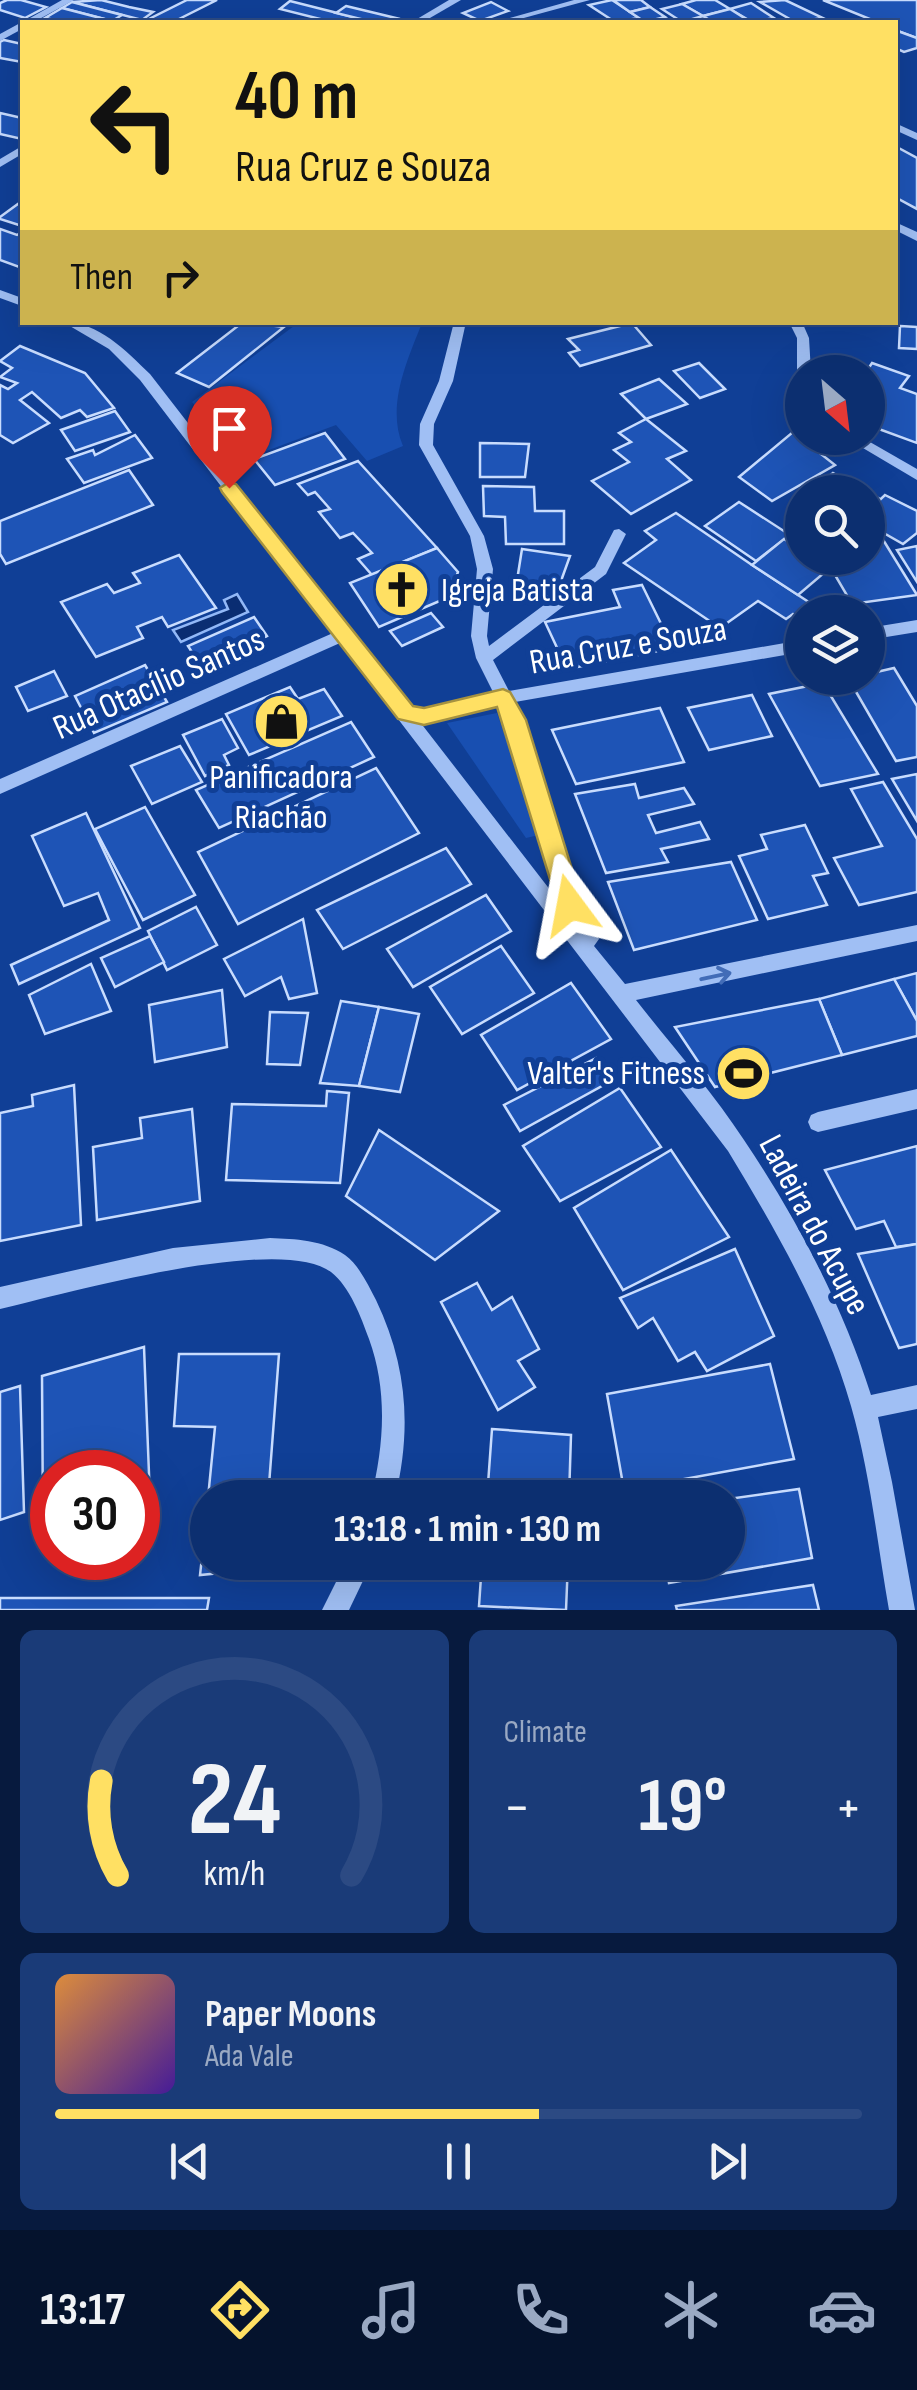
<!DOCTYPE html>
<html lang="en">
<head>
<meta charset="utf-8">
<style>
  body { margin:0; font-family:"Sofia Sans Condensed",sans-serif; background:#1a3b78; color:#f1f3f6; height:100vh; display:flex; flex-direction:column; font-size:38px; white-space:nowrap }
  * { box-sizing:border-box; margin:0 }
  p { font-size:32px; color:#9aa9c3 }
  .icon { flex:none; width:55px; height:55px; fill:none; stroke:currentColor; stroke-width:2; stroke-linecap:round; stroke-linejoin:round }
  .map { position:relative; height:1610px; overflow:hidden }
  .details { display:flex; flex-direction:column; gap:20px; padding:20px; background:#071a3e; flex:1 }
  .details>* { flex:none }
  .top-card { position:absolute; left:20px; top:20px; width:878px; height:305px; border-radius:0px; box-shadow:0 10px 40px #0002,0 0 0 2px #2c4a83; background:#ffe063; color:#111; overflow:hidden }
  .needle { width:65px; rotate:152deg }
  .buttons { position:absolute; left:785px; top:355px; display:grid; gap:20px }
  .buttons a { display:grid; place-items:center; width:100px; height:100px; border-radius:50%; background:#0c2f70; box-shadow:0 10px 40px #0002,0 0 0 2px #2c4a83; font-size:50px }
  .speed { position:absolute; left:30px; top:1450px; display:flex; gap:20px; font-size:50px; font-weight:700; text-align:center }
  .speed>* { display:grid; place-content:center; width:130px; height:130px; border-radius:50%; background:#0c2f70; box-shadow:0 10px 40px #0002,0 0 0 2px #2c4a83; line-height:1 }
  .speed .limit { border:15px solid #d22; background:#fff; color:#111 }
  .pin { position:absolute; display:grid; place-items:center; width:85px; height:85px; color:#fff; margin:-102px -42px; border-radius:50% 50% 50% 0; rotate:-45deg; box-shadow:0 0 10px #0007 }
  .pin .icon { rotate:45deg }
  .me { position:absolute; width:110px; margin:-55px; rotate:347deg; stroke-linejoin:round; filter:drop-shadow(0 0 8px #0008) }
  .turn { display:flex; align-items:center; gap:35px; height:210px; padding:0 50px; font-size:45px }
  .turn .icon { width:130px; height:130px; stroke-width:2.5 }
  .turn b { display:block; font-size:70px; line-height:85px }
  .then { display:flex; align-items:center; height:95px; padding:0 50px; background:#0003; gap:20px; font-size:38px }
  .big { font-size:75px; font-weight:700; line-height:1.1 }
  .details .tile { flex:1; display:flex; flex-direction:column; justify-content:center; gap:15px; min-width:0; padding:0 35px; border-radius:15px; background:#1a3b78 }
  .details .dial { align-items:center; gap:0 }
  .dial svg { height:260px; overflow:visible; fill:none; stroke:#2c4a83; stroke-width:7; stroke-linecap:round; text-anchor:middle }
  .dial text { fill:#f1f3f6; stroke:none }
  .song { display:flex; align-items:center; gap:30px }
  .cover { width:120px; height:120px; border-radius:15px; background:linear-gradient(135deg,hsl(30 70% 55%),hsl(260 70% 35%)) }
  .played { height:10px; border-radius:5px; background:linear-gradient(90deg,#ffe063 60%,#2c4a83 60%) }
  .keys { display:flex; justify-content:space-around; direction:ltr }
  .heat { display:flex; justify-content:space-between; align-items:center; font-size:55px; direction:ltr }
  .details .tiles { flex:1; display:grid; gap:20px; grid-template-columns:1fr 1fr }
  .tile:last-child { grid-column:span 2 }
  .trip { position:absolute; left:190px; top:1480px; width:555px; height:100px; border-radius:50px; background:#0c2f70; box-shadow:0 10px 40px #0002,0 0 0 2px #2c4a83; font-weight:700; line-height:100px; text-align:center }
  .dock { display:flex; height:160px; justify-content:space-around; align-items:center; background:#05132d; color:#9aa9c3 }
  .dock .icon { width:70px; height:70px }
  .dock .selected { color:#ffe063 }
  .dock b { font-size:45px; color:#f1f3f6 }
  .map>svg:first-child { display:block }
  .green { fill:#184fb1 }
  .water { fill:#0a2d72; stroke:#92b8f7; stroke-width:2.5 }
  .building { fill:#1e54b6; stroke:#c8dcfe; stroke-width:2.5 }
  .lines { fill:none; stroke-linecap:round; stroke-linejoin:round }
  .minor { fill:#a0bff4; fill-rule:evenodd }
  .oneway { stroke:#426cb7 }
  .route { fill:#ffe063; stroke:#a69240; stroke-width:2.5 }
  .labels { text-anchor:middle; dominant-baseline:central; stroke-width:10; stroke-linejoin:round; paint-order:stroke }
  .poi-label { font-size:35px; fill:#fff; stroke:#103f96; text-anchor:start }
  .street-label { font-size:35px; fill:#fff; stroke:#103f96 }
</style>
</head>
<body>
<div class="map">
<svg width="917" height="1610" viewBox="0 0 917 1610">
  <rect width="100%" height="100%" fill="#103f96"/>
  <g class="green">
    <path d="M298 323H422C407 361 386 406 403 446L367 461 336 425 242 460 192 402Z"/>
    <path d="M497 713 539 835 526 838 447 723Z"/>
  </g>
  <path class="water" d="M237 594 248 612 181 642 173 630 228 609 224 600Z"/>
  <g class="building">
    <path d="M7 0H21L46 7 25 18 0 10V3Z"/>
    <path d="M101 0 129 7 153 12 142 20 72 2Z"/>
    <path d="M187 0H217L173 22 149 19Z"/>
    <path d="M612 0 639 18 615 22 589 5Z"/>
    <path d="M613 0H641L650 7 630 12Z"/>
    <path d="M696 0H715L730 9 703 16 682 4Z"/>
    <path d="M785 0 823 18 795 22 760 2Z"/>
    <path d="M823 0H917V38L895 30V22H877Z"/>
    <path d="M290 1 373 22H332L280 9Z"/>
    <path d="M72 2 122 15 112 21 62 8Z"/>
    <path d="M491 2 508 11 480 21 463 13Z"/>
    <path d="M751 3 774 18 752 22 730 9Z"/>
    <path d="M682 4 703 16 682 22 662 9Z"/>
    <path d="M346 6 400 19 373 22 336 13Z"/>
    <path d="M650 7 665 17 645 22 630 12Z"/>
    <path d="M62 8 112 21 64 22 45 18Z"/>
    <path d="M730 9 749 21 713 22 703 16Z"/>
    <path d="M895 30 917 38V48L904 52 895 48Z"/>
    <path d="M4 40 22 44V62L0 58V42Z"/>
    <path d="M0 113 22 118V139L0 134Z"/>
    <path d="M895 146 917 158V209L895 197Z"/>
    <path d="M22 201V226L0 219V217Z"/>
    <path d="M0 229 17 235 22 232V268L0 260Z"/>
    <path d="M243 322 284 327 209 387 177 373Z"/>
    <path d="M632 323 651 345 580 366 569 353 579 350 568 339Z"/>
    <path d="M900 326 917 327V349L899 348Z"/>
    <path d="M20 346 85 373 114 408 87 417 80 410 61 418 32 392 20 400 49 423 13 443 0 435V385L8 389 17 383 0 377 12 368 0 361Z"/>
    <path d="M699 363 725 389 700 398 674 371Z"/>
    <path d="M872 363 909 376 900 388 917 394V443L868 425 866 372Z"/>
    <path d="M659 379 687 404 646 419 621 394Z"/>
    <path d="M115 411 130 432 75 451 61 430Z"/>
    <path d="M646 419 686 451 667 459 691 480 631 514 592 481 629 462 614 450 631 442 619 433Z"/>
    <path d="M793 432 835 465 772 501 739 477Z"/>
    <path d="M325 433 345 459 275 485 254 459Z"/>
    <path d="M135 435 152 458 84 483 67 459 93 450 95 455Z"/>
    <path d="M480 443 529 444 525 477H480Z"/>
    <path d="M358 461 437 548 372 575 358 559 372 553 353 533 340 538 319 512 330 509 315 492 308 495 298 484Z"/>
    <path d="M129 470 153 505 6 564 0 554V521Z"/>
    <path d="M833 473 880 499 868 511V492H809Z"/>
    <path d="M483 486 534 487 535 511H564V544H506L505 517 484 516Z"/>
    <path d="M885 495 917 511V533L903 544 868 524V511Z"/>
    <path d="M739 502 790 535 756 561 705 526Z"/>
    <path d="M676 513 752 565 824 612H802V620L793 614 786 619 758 601 720 628 624 563 656 540 645 531Z"/>
    <path d="M882 538 917 595 852 604 825 558H868V540Z"/>
    <path d="M784 539 802 550V558H815L831 567 798 595 752 565Z"/>
    <path d="M917 546V582L897 550Z"/>
    <path d="M437 548 458 572 449 597 379 627 350 583Z"/>
    <path d="M522 549 570 556 561 581 543 599 515 593Z"/>
    <path d="M179 555 216 608 168 627 162 617 137 627 143 638 96 657 61 602 107 584 114 593 140 583 133 573Z"/>
    <path d="M642 585 673 648 567 669 545 622 620 607 613 590Z"/>
    <path d="M431 613 443 627 402 646 390 631Z"/>
    <path d="M254 617 267 636 256 642 261 650 206 674 188 646Z"/>
    <path d="M145 665 167 702 94 733 75 696Z"/>
    <path d="M894 668 917 706V757L896 761 848 678H868V674Z"/>
    <path d="M54 671 67 696 28 711 16 687Z"/>
    <path d="M823 683 878 774 820 786 769 694Z"/>
    <path d="M290 687 298 699 324 689 342 716 249 755 226 714Z"/>
    <path d="M752 695 772 736 709 750 688 708Z"/>
    <path d="M660 708 684 762 576 784 552 730Z"/>
    <path d="M222 719 238 748 224 755 229 765 205 776 183 735Z"/>
    <path d="M351 722 374 757 219 828 196 790Z"/>
    <path d="M180 746 202 782 152 804 131 766Z"/>
    <path d="M376 768 419 833 238 924 198 852Z"/>
    <path d="M917 774V821L892 779Z"/>
    <path d="M883 782 917 839V892L859 905 834 858 882 846 851 789Z"/>
    <path d="M635 784 639 798 684 788 694 804 648 815 656 833 700 822 709 839 661 849 668 862 606 873 575 794Z"/>
    <path d="M145 807 195 895 143 920 95 829Z"/>
    <path d="M86 813 140 928 19 984 11 965 109 920 98 893 64 906 32 836Z"/>
    <path d="M805 825 828 873 813 876 827 905 768 919 739 856 767 849 761 835Z"/>
    <path d="M446 848 471 884 343 949 317 910Z"/>
    <path d="M731 862 757 920 634 950 608 882Z"/>
    <path d="M486 895 511 931 413 987 387 949Z"/>
    <path d="M196 907 217 945 167 970 148 931Z"/>
    <path d="M303 919 317 993 289 999 281 977 245 996 224 959Z"/>
    <path d="M150 936 164 962 115 987 101 958Z"/>
    <path d="M501 946 534 993 462 1034 430 987Z"/>
    <path d="M91 964 111 1011 45 1034 29 995Z"/>
    <path d="M917 973V1021L894 979Z"/>
    <path d="M894 979 917 1021V1036L842 1055 819 999Z"/>
    <path d="M571 983 611 1039 517 1090 481 1035Z"/>
    <path d="M222 990 227 1047 155 1062 149 1005Z"/>
    <path d="M819 999 842 1055 715 1087 675 1027Z"/>
    <path d="M341 1001 379 1007 359 1086 320 1083Z"/>
    <path d="M379 1007 419 1014 400 1092 359 1086Z"/>
    <path d="M270 1012 308 1013 300 1065 267 1064Z"/>
    <path d="M596 1058 611 1081 520 1131 504 1105Z"/>
    <path d="M74 1085 81 1225 0 1241V1113L33 1106 32 1095Z"/>
    <path d="M620 1088 661 1147 560 1201 523 1146Z"/>
    <path d="M327 1091 349 1093 340 1183 226 1180 232 1104 326 1106Z"/>
    <path d="M192 1109 200 1201 97 1220 93 1147 142 1138 140 1118Z"/>
    <path d="M379 1130 499 1211 435 1260 346 1196Z"/>
    <path d="M917 1146V1244L896 1247 884 1221 856 1229 825 1170Z"/>
    <path d="M671 1150 729 1237 623 1290 574 1208Z"/>
    <path d="M917 1244V1344L899 1348 858 1254Z"/>
    <path d="M735 1249 774 1336 707 1371 695 1352 678 1361 653 1318 638 1328 620 1298Z"/>
    <path d="M477 1283 492 1310 512 1297 539 1349 518 1361 535 1387 498 1410 441 1302Z"/>
    <path d="M144 1347 150 1499 138 1502V1472H52V1524L43 1526 42 1376Z"/>
    <path d="M179 1354H279L268 1498H208L215 1427 174 1426Z"/>
    <path d="M770 1364 794 1459 624 1490 607 1394Z"/>
    <path d="M20 1386 24 1512 0 1520V1392Z"/>
    <path d="M492 1429 571 1435 569 1498H487Z"/>
    <path d="M799 1489 812 1558 669 1583 666 1562H728V1499Z"/>
    <path d="M208 1503V1562H263L262 1569 200 1575Z"/>
    <path d="M482 1562H568L566 1610 479 1606Z"/>
    <path d="M813 1585 819 1610H677L676 1606Z"/>
    <path d="M0 1598H209L207 1610H0Z"/>
  </g>
  <g class="lines">
    <g class="minor">
      <path d="M62 0H74L34 22H23Z"/>
      <path d="M449 0H461L423 22H412Z"/>
      <path d="M574 0H590L509 22H495Z"/>
      <path d="M22 22V29L0 41V34Z"/>
      <path d="M895 123 917 133V140L895 130Z"/>
      <path d="M22 146V154L0 167V159Z"/>
      <path d="M895 222 917 232V241L895 230Z"/>
      <path d="M0 290 22 298V306L0 298Z"/>
      <path d="M63 322C99 322 125 350 150 374L408 707 424 709 494 694 476 658 471 636 477 569 470 536 419 445 420 424 439 381 454 322H466L453 381 434 424 433 445 484 536 493 569 487 636 489 646 595 567 614 530 619 529 626 534 606 574 493 660 509 691 802 640V652L515 702 523 719 580 903 599 939 594 946 625 984 917 925V941L636 1000C672 1046 712 1091 744 1140 797 1219 842 1304 871 1395L917 1385V1409L878 1417 892 1482 915 1610H889C877 1542 870 1472 851 1406 825 1315 777 1232 728 1151L340 643 0 794V779L333 633 140 380 109 349ZM500 705 507 719 561 904 420 722Z"/>
      <path d="M789 322H802L809 338 811 372H802V376L797 372V338Z"/>
      <path d="M846 438H863L917 469V480Z"/>
      <path d="M917 620V632L868 640V628Z"/>
      <path d="M917 1089V1109L818 1132 811 1129 808 1122 811 1115 818 1112Z"/>
      <path d="M270 1238C295 1239 323 1240 345 1255 359 1265 368 1285 376 1300 407 1365 412 1428 395 1498H371C384 1445 388 1391 369 1339 361 1317 350 1287 331 1272 280 1233 64 1294 0 1309V1287L173 1248Z"/>
      <path d="M346 1562H372L349 1610H322Z"/>
    </g>
  </g>
  <defs><path id="oneway-shaft" d="M-6 0H5M1.5-3L5.5 0L1.5 3" fill="none" stroke-width="1.6" stroke-linecap="round" stroke-linejoin="round" transform="scale(2.5)"/></defs>
  <use class="oneway" href="#oneway-shaft" transform="translate(716 976) rotate(-12)"/>
  <path class="route" d="M229 482 236 484 413 706 424 708 503 689 510 692 526 720 583 905 579 912 570 915 558 905 497 707 424 725 398 719 222 492 220 488Z"/>
  <defs>
    <symbol id="church-disc" viewBox="-11 -11 22 22"><circle r="9.5" fill="#ffe063" stroke="#103f96"/><path d="M-1.2-6h2.4v3.5h3.3v2.4h-3.3V6h-2.4V-.1h-3.3v-2.4h3.3Z" fill="#111"/></symbol>
    <symbol id="shop-disc" viewBox="-11 -11 22 22"><circle r="9.5" fill="#ffe063" stroke="#103f96"/><path d="M-5-2.5h2.3a2.7 3.5 0 0 1 5.4 0H5L5.5 6h-11ZM-1.5-2.5h3a1.5 2.3 0 0 0-3 0Z" fill="#111"/></symbol>
    <symbol id="stadium-disc" viewBox="-11 -11 22 22"><circle r="9.5" fill="#ffe063" stroke="#103f96"/><path d="M0-5a6.5 5 0 1 0 0 10a6.5 5 0 1 0 0-10ZM-3.5-1.8h7v3.6h-7Z" fill="#111"/></symbol>
  </defs>
  <g fill-rule="evenodd">
    <use href="#church-disc" x="370" y="558" width="63" height="63"/>
    <use href="#shop-disc" x="250" y="690" width="63" height="63"/>
    <use href="#stadium-disc" x="712" y="1042" width="63" height="63"/>
  </g>
  <g class="labels">
    <g class="poi-label">
      <text x="441" y="590">Igreja Batista</text>
      <text x="281" y="777" text-anchor="middle">Panificadora<tspan x="281" dy="40">Riachão</tspan></text>
      <text x="705" y="1073" text-anchor="end">Valter's Fitness</text>
    </g>
    <g class="street-label">
      <text transform="translate(628 646) rotate(-10)">Rua Cruz e Souza</text>
      <text transform="translate(159 684) rotate(-24)">Rua Otacílio Santos</text>
      <text transform="translate(814 1225) rotate(62)">Ladeira do Acupe</text>
    </g>
  </g>
</svg>
<div class="buttons">
<a><svg class="needle" viewBox="-14 -14 28 28"><path d="M0-13l5 13h-10z" fill="#e53935"/><path d="M0 13l5-13h-10z" fill="#9aa9c3"/></svg></a>
<a><svg class="icon" aria-label="search" viewBox="0 0 24 24"><circle cx="10" cy="10" r="6"/><path d="M15 15l6 6"/></svg></a>
<a><svg class="icon" aria-label="layers" viewBox="0 0 24 24"><path d="M12 4l9 5-9 5-9-5zM3 14l9 5 9-5"/></svg></a>
</div>
<div class="speed"><div class="limit">30</div></div>
<div class="pin" style="left:229px;top:488px;background:#d93025"><svg class="icon" aria-label="arrive" viewBox="0 0 24 24"><path d="M6 21V4h12l-3 4 3 4H6"/></svg></div>
<svg class="me" style="left:570px;top:905px" viewBox="-20 -20 40 40"><path d="M0-17L14 15 0 8-14 15z" fill="#ffe063" stroke="#fff" stroke-width="4"/></svg>
<div class="trip">13:18 · 1 min · 130 m</div>
<div class="top-card">
<div class="turn"><svg class="icon" aria-label="left" viewBox="0 0 24 24"><path d="M17 20v-9H6M10 6l-5 5 5 5"/></svg><div><b>40 m</b>Rua Cruz e Souza</div></div>
<div class="then">Then<svg class="icon" aria-label="right" viewBox="0 0 24 24"><path d="M7 20v-9h11M14 6l5 5-5 5"/></svg></div>
</div>
</div>
<section class="details">
<div class="tiles">
<div class="tile dial"><svg viewBox="0 0 100 80">
<path d="M14 69A42 42 0 1 1 86 69"/>
<path d="M14 69A42 42 0 0 1 9 40" stroke="#ffe063"/>
<text x="50" y="56" font-size="32" font-weight="700">24</text>
<text x="50" y="72" font-size="11">km/h</text>
</svg></div>
<div class="tile"><p>Climate</p>
<div class="heat"><a>−</a><b class="big">19°</b><a>+</a></div>
</div>
<div class="tile">
<div class="song"><i class="cover"></i><div><b>Paper Moons</b><p>Ada Vale</p></div></div>
<div class="played"></div>
<div class="keys"><svg class="icon" aria-label="previous" viewBox="0 0 24 24"><path d="M18 5L8 12l10 7zM5 5v14"/></svg><svg class="icon" aria-label="pause" viewBox="0 0 24 24"><path d="M8 5v14M16 5v14"/></svg><svg class="icon" aria-label="next" viewBox="0 0 24 24"><path d="M6 5l10 7-10 7zM19 5v14"/></svg></div>
</div>
</div>
</section>
<nav class="dock">
<b>13:17</b>
<svg class="icon selected" aria-label="directions" viewBox="0 0 24 24"><path d="M12 3l9 9-9 9-9-9zM9 14v-3h6M13 9l2 2-2 2"/></svg>
<svg class="icon" aria-label="music" viewBox="0 0 24 24"><path d="M9 18V5l10-2v13"/><circle cx="6" cy="18" r="3"/><circle cx="16" cy="16" r="3"/></svg>
<svg class="icon" aria-label="phone" viewBox="0 0 24 24"><path d="M5 4h4l2 5-3 2q2 4 5 5l2-3 5 2v4C11 20 4 13 5 4z"/></svg>
<svg class="icon" aria-label="climate" viewBox="0 0 24 24"><path d="M12 3v18M4 7l16 10M4 17L20 7"/></svg>
<svg class="icon" aria-label="car" viewBox="0 0 24 24"><path d="M5 17H2v-5l4-1 3-4h7l3 4 3 1v5h-3M9 17h6M6 11h13"/><circle cx="7" cy="17" r="2"/><circle cx="17" cy="17" r="2"/></svg>
</nav>
</body>
</html>
